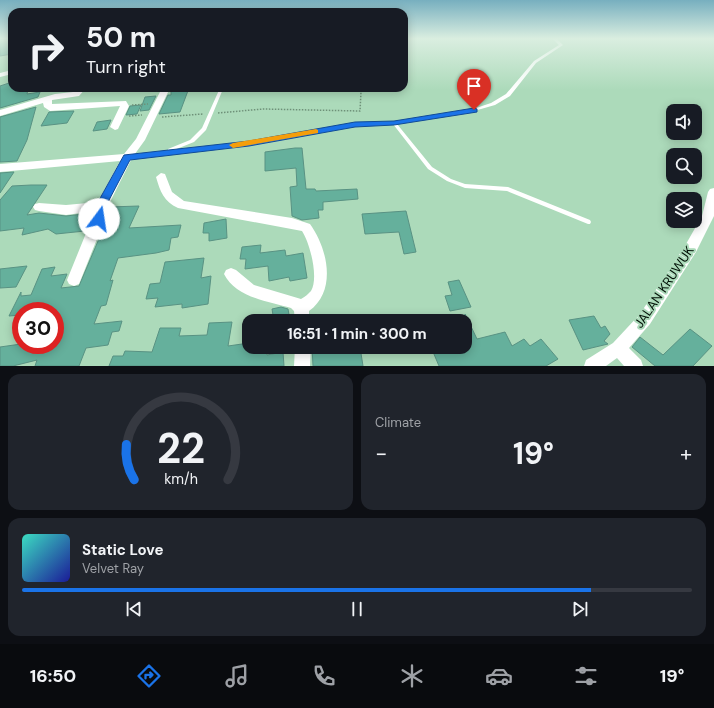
<!DOCTYPE html>
<html lang="en">
<head>
<meta charset="utf-8">
<style>
  body { margin:0; font-family:"DM Sans",sans-serif; background:#20242c; color:#f1f3f6; height:100vh; display:flex; flex-direction:column; font-size:15px; white-space:nowrap }
  * { box-sizing:border-box; margin:0 }
  p { font-size:13px; color:#9ea1a6 }
  .icon { flex:none; width:22px; height:22px; fill:none; stroke:currentColor; stroke-width:2; stroke-linecap:round; stroke-linejoin:round }
  .map { position:relative; height:366px; overflow:hidden }
  .side { display:flex; flex-direction:column; gap:8px; padding:8px; background:#0d0f14; flex:1 }
  .side>* { flex:none }
  .banner { position:absolute; left:8px; top:8px; width:400px; height:84px; border-radius:12px; box-shadow:0 2px 10px #0003; background:#171b24; color:#f1f3f6; overflow:hidden }
  .fabs { position:absolute; left:666px; top:104px; display:grid; gap:8px }
  .fabs a { display:grid; place-items:center; width:36px; height:36px; border-radius:8px; background:#171b24; box-shadow:0 2px 10px #0003; font-size:20px }
  .speed { position:absolute; left:12px; top:302px; display:flex; gap:8px; font-size:20px; font-weight:700; text-align:center }
  .speed>* { display:grid; place-content:center; width:52px; height:52px; border-radius:50%; background:#171b24; box-shadow:0 2px 10px #0003; line-height:1 }
  .speed .limit { border:6px solid #d22; background:#fff; color:#111 }
  .pin { position:absolute; display:grid; place-items:center; width:34px; height:34px; color:#fff; margin:-41px -17px; border-radius:50% 50% 50% 0; rotate:-45deg; box-shadow:0 0 4px #0007 }
  .pin .icon { rotate:45deg }
  .me { position:absolute; width:44px; margin:-22px; rotate:14deg; stroke-linejoin:round; filter:drop-shadow(0 0 3px #0008) }
  .turn { display:flex; align-items:center; gap:14px; height:84px; padding:0 12px; font-size:18px }
  .turn .icon { width:52px; height:52px; stroke-width:2.5 }
  .turn b { display:block; font-size:28px; line-height:34px }
  .big { font-size:30px; font-weight:700; line-height:1.1 }
  .side .widget { flex:1; display:flex; flex-direction:column; justify-content:center; gap:6px; min-width:0; padding:0 14px; border-radius:12px; background:#20242c }
  .side .dial { align-items:center; gap:0 }
  .dial svg { height:104px; overflow:visible; fill:none; stroke:#363941; stroke-width:7; stroke-linecap:round; text-anchor:middle }
  .dial text { fill:#f1f3f6; stroke:none }
  .song { display:flex; align-items:center; gap:12px }
  .cover { width:48px; height:48px; border-radius:6px; background:linear-gradient(135deg,hsl(170 70% 55%),hsl(240 70% 35%)) }
  .played { height:4px; border-radius:2px; background:linear-gradient(90deg,#1a73e8 85%,#363941 85%) }
  .keys { display:flex; justify-content:space-around; direction:ltr }
  .heat { display:flex; justify-content:space-between; align-items:center; font-size:22px; direction:ltr }
  .side .tiles { flex:1; display:grid; gap:8px; grid-template-columns:1fr 1fr }
  .widget:last-child { grid-column:span 2 }
  .trip { position:absolute; left:242px; top:314px; width:230px; height:40px; border-radius:12px; background:#171b24; box-shadow:0 2px 10px #0003; font-weight:700; line-height:40px; text-align:center }
  .tabs { display:flex; height:64px; justify-content:space-around; align-items:center; background:#090b0e; color:#9ea1a6 }
  .tabs .icon { width:28px; height:28px }
  .tabs .current { color:#1a73e8 }
  .tabs b { font-size:18px; color:#f1f3f6 }
  .map>svg:first-child { display:block }
  .building { fill:#65b09c; stroke:#599283 }
  .lines { fill:none; stroke-linecap:round; stroke-linejoin:round }
  .path { stroke:#6e9078; stroke-width:1.5; stroke-dasharray:1.5 1.5; stroke-linecap:butt }
  .lane { fill:#fff; fill-rule:evenodd }
  .street { fill:#fff; fill-rule:evenodd }
  .route { fill:#1a73e8; stroke:#114b97 }
  .slow { fill:#f59e0b }
  .labels { text-anchor:middle; dominant-baseline:central; stroke-width:4; stroke-linejoin:round; paint-order:stroke }
  .near-street-label { font-size:13px; fill:#021006; stroke:#acdaba }
</style>
</head>
<body>
<div class="map">
<svg width="714" height="366" viewBox="0 0 714 366">
  <rect width="100%" height="100%" fill="#acdaba"/>
  <g class="building">
    <path d="M0 39H12V54L0 56Z"/>
    <path d="M12 82V88H22L23 90 28 89 27 94 40 92 38 97 0 108V86Z"/>
    <path d="M177 88H189L180 112 159 114 168 95H171V89Z"/>
    <path d="M156 96 149 110 140 111 145 97Z"/>
    <path d="M141 105 137 114 126 115 130 106Z"/>
    <path d="M36 107 27 140 17 161 0 162V117Z"/>
    <path d="M74 111 67 123 41 126 49 112Z"/>
    <path d="M111 120 107 129 93 131 97 122Z"/>
    <path d="M295 148H302L306 189H315L316 191 357 189 358 199 323 202V210H318L319 218 302 220 292 216 290 187 297 186 296 168 265 171V152Z"/>
    <path d="M14 172 0 193V173Z"/>
    <path d="M31 185H47L27 215 39 213 66 216 93 213 85 231 56 234 48 229 22 235 24 228 0 231V200L12 186Z"/>
    <path d="M139 206 129 228 181 225 178 237 171 238 169 250 156 253 118 258 110 281 113 280 106 305 101 306 94 324 122 321 119 331 112 332 108 345 86 348 79 366H35L37 360 13 366H0V347L21 344 55 345V311H21V315L9 316 21 292V296L31 295 42 269 55 267 51 276 67 274 61 288 79 286 104 227 109 207Z"/>
    <path d="M406 211 416 252 404 254 399 232 365 234 362 214Z"/>
    <path d="M226 219 227 238 209 241V233H203L204 223Z"/>
    <path d="M261 245 260 253 285 250 286 256 303 253 307 278 290 281 289 277 269 281 268 266 245 269 246 259H240L242 247Z"/>
    <path d="M204 258 201 278 211 276 208 304 182 308V304L155 307 158 298 146 299 150 284 160 283 165 262Z"/>
    <path d="M27 266 16 287 0 288V269Z"/>
    <path d="M459 280 471 307 450 311 445 296 452 295 448 282Z"/>
    <path d="M281 307 288 309 290 320 274 321 272 309Z"/>
    <path d="M465 314 477 339 505 332 512 346 524 339 530 346 541 339 558 359 546 366H439L431 347H465Z"/>
    <path d="M594 316 601 328 605 326 610 334 604 341 608 344 583 350 569 320Z"/>
    <path d="M232 322 228 346 249 343V347H266L267 355 283 352 284 366H109L113 356H123L125 351 152 352 160 328H181L179 336 207 335 209 323Z"/>
    <path d="M690 329 712 346 693 366H655L632 347 640 337 663 355Z"/>
    <path d="M312 347H360L363 366H313Z"/>
  </g>
  <g class="lines">
    <g class="path">
      <path d="M132 105 148 104"/>
      <path d="M218 113 263 109 360 111 361 92 359 88"/>
      <path d="M129 116 142 115"/>
      <path d="M162 117 203 114"/>
    </g>
    <path class="lane" d="M553 39H557L563 45 536 63 510 96 495 105 474 111 397 124 432 167 451 179 465 184 508 187 590 220 591 222 590 224H588L507 191 465 188 447 181 428 169 393 124 355 126 249 146 127 159 124 157 127 155 168 151V149L190 140 202 128 220 88 223 89 206 130 194 142 174 150 249 142 355 124 394 122 473 109 491 103 506 94 534 61 559 45Z"/>
    <g class="street">
      <path d="M12 70V74L0 77V73Z"/>
      <path d="M77 88H86L79 96 52 100V104L126 101 129 106 118 129 115 130 110 127 120 106 50 111 44 107 43 103 0 116V110L55 94 73 92Z"/>
      <path d="M162 88H170L145 140 132 158 108 206 105 219 79 284 74 286 69 284 67 280 95 211 66 215 39 211 35 210 33 207 35 204 39 203 66 205 98 202 120 161 0 172V164L124 154 136 139Z"/>
      <path d="M161 173 165 174 172 192 184 201 292 218 310 224C328 249 337 291 309 311V321H295L294 311 291 308C269 302 235 297 224 274L226 270 231 268 236 270 254 285 301 299C305 297 308 294 311 291 319 278 310 243 302 231L178 208C164 202 160 191 156 177Z"/>
      <path d="M714 188V216L696 252 650 324 629 348 641 360 643 366H624L617 358 606 366H584L586 360 613 343 640 314 686 244 702 216 708 192 710 189Z"/>
      <path d="M295 347H311L310 366H294Z"/>
    </g>
  </g>
  <linearGradient id="sky" x2="0" y2="1"><stop stop-color="#77afbf"/><stop offset="0.43" stop-color="#daeee0"/><stop offset="1" stop-color="#daeee0" stop-opacity="0"/></linearGradient>
  <rect width="714" height="90" fill="url(#sky)"/>
  <path class="route" d="M474 108 477 109V112L394 125 355 127 249 146 130 160 108 202 103 222 99 223 94 219 98 202 124 155 249 141 355 122 394 121Z"/>
  <path class="slow" d="M316 129 318 130V133L233 148 229 145 233 143Z"/>
  <g class="labels">
    <g class="near-street-label">
      <text transform="translate(664 287) rotate(-56)">JALAN KRUWUK</text>
    </g>
  </g>
</svg>
<div class="fabs">
<a><svg class="icon" aria-label="sound" viewBox="0 0 24 24"><path d="M4 9h4l5-4v14l-5-4H4zM17 9q2 3 0 6"/></svg></a>
<a><svg class="icon" aria-label="search" viewBox="0 0 24 24"><circle cx="10" cy="10" r="6"/><path d="M15 15l6 6"/></svg></a>
<a><svg class="icon" aria-label="layers" viewBox="0 0 24 24"><path d="M12 4l9 5-9 5-9-5zM3 14l9 5 9-5"/></svg></a>
</div>
<div class="speed"><div class="limit">30</div></div>
<div class="pin" style="left:474px;top:110px;background:#d93025"><svg class="icon" aria-label="arrive" viewBox="0 0 24 24"><path d="M6 21V4h12l-3 4 3 4H6"/></svg></div>
<svg class="me" style="left:99px;top:219px" viewBox="-20 -20 40 40"><circle r="19" fill="#fff"/><path d="M0-13L10 11 0 6-10 11z" fill="#1a73e8"/></svg>
<div class="trip">16:51 · 1 min · 300 m</div>
<div class="banner">
<div class="turn"><svg class="icon" aria-label="right" viewBox="0 0 24 24"><path d="M7 20v-9h11M14 6l5 5-5 5"/></svg><div><b>50 m</b>Turn right</div></div>
</div>
</div>
<section class="side">
<div class="tiles">
<div class="widget dial"><svg viewBox="0 0 100 80">
<path d="M14 69A42 42 0 1 1 86 69"/>
<path d="M14 69A42 42 0 0 1 8 42" stroke="#1a73e8"/>
<text x="50" y="56" font-size="32" font-weight="700">22</text>
<text x="50" y="72" font-size="11">km/h</text>
</svg></div>
<div class="widget"><p>Climate</p>
<div class="heat"><a>−</a><b class="big">19°</b><a>+</a></div>
</div>
<div class="widget">
<div class="song"><i class="cover"></i><div><b>Static Love</b><p>Velvet Ray</p></div></div>
<div class="played"></div>
<div class="keys"><svg class="icon" aria-label="previous" viewBox="0 0 24 24"><path d="M18 5L8 12l10 7zM5 5v14"/></svg><svg class="icon" aria-label="pause" viewBox="0 0 24 24"><path d="M8 5v14M16 5v14"/></svg><svg class="icon" aria-label="next" viewBox="0 0 24 24"><path d="M6 5l10 7-10 7zM19 5v14"/></svg></div>
</div>
</div>
</section>
<nav class="tabs">
<b>16:50</b>
<svg class="icon current" aria-label="directions" viewBox="0 0 24 24"><path d="M12 3l9 9-9 9-9-9zM9 14v-3h6M13 9l2 2-2 2"/></svg>
<svg class="icon" aria-label="music" viewBox="0 0 24 24"><path d="M9 18V5l10-2v13"/><circle cx="6" cy="18" r="3"/><circle cx="16" cy="16" r="3"/></svg>
<svg class="icon" aria-label="phone" viewBox="0 0 24 24"><path d="M5 4h4l2 5-3 2q2 4 5 5l2-3 5 2v4C11 20 4 13 5 4z"/></svg>
<svg class="icon" aria-label="climate" viewBox="0 0 24 24"><path d="M12 3v18M4 7l16 10M4 17L20 7"/></svg>
<svg class="icon" aria-label="car" viewBox="0 0 24 24"><path d="M5 17H2v-5l4-1 3-4h7l3 4 3 1v5h-3M9 17h6M6 11h13"/><circle cx="7" cy="17" r="2"/><circle cx="17" cy="17" r="2"/></svg>
<svg class="icon" aria-label="filters" viewBox="0 0 24 24"><path d="M4 7h16M4 17h16"/><circle cx="9" cy="7" r="2"/><circle cx="15" cy="17" r="2"/></svg>
<b>19°</b>
</nav>
</body>
</html>
